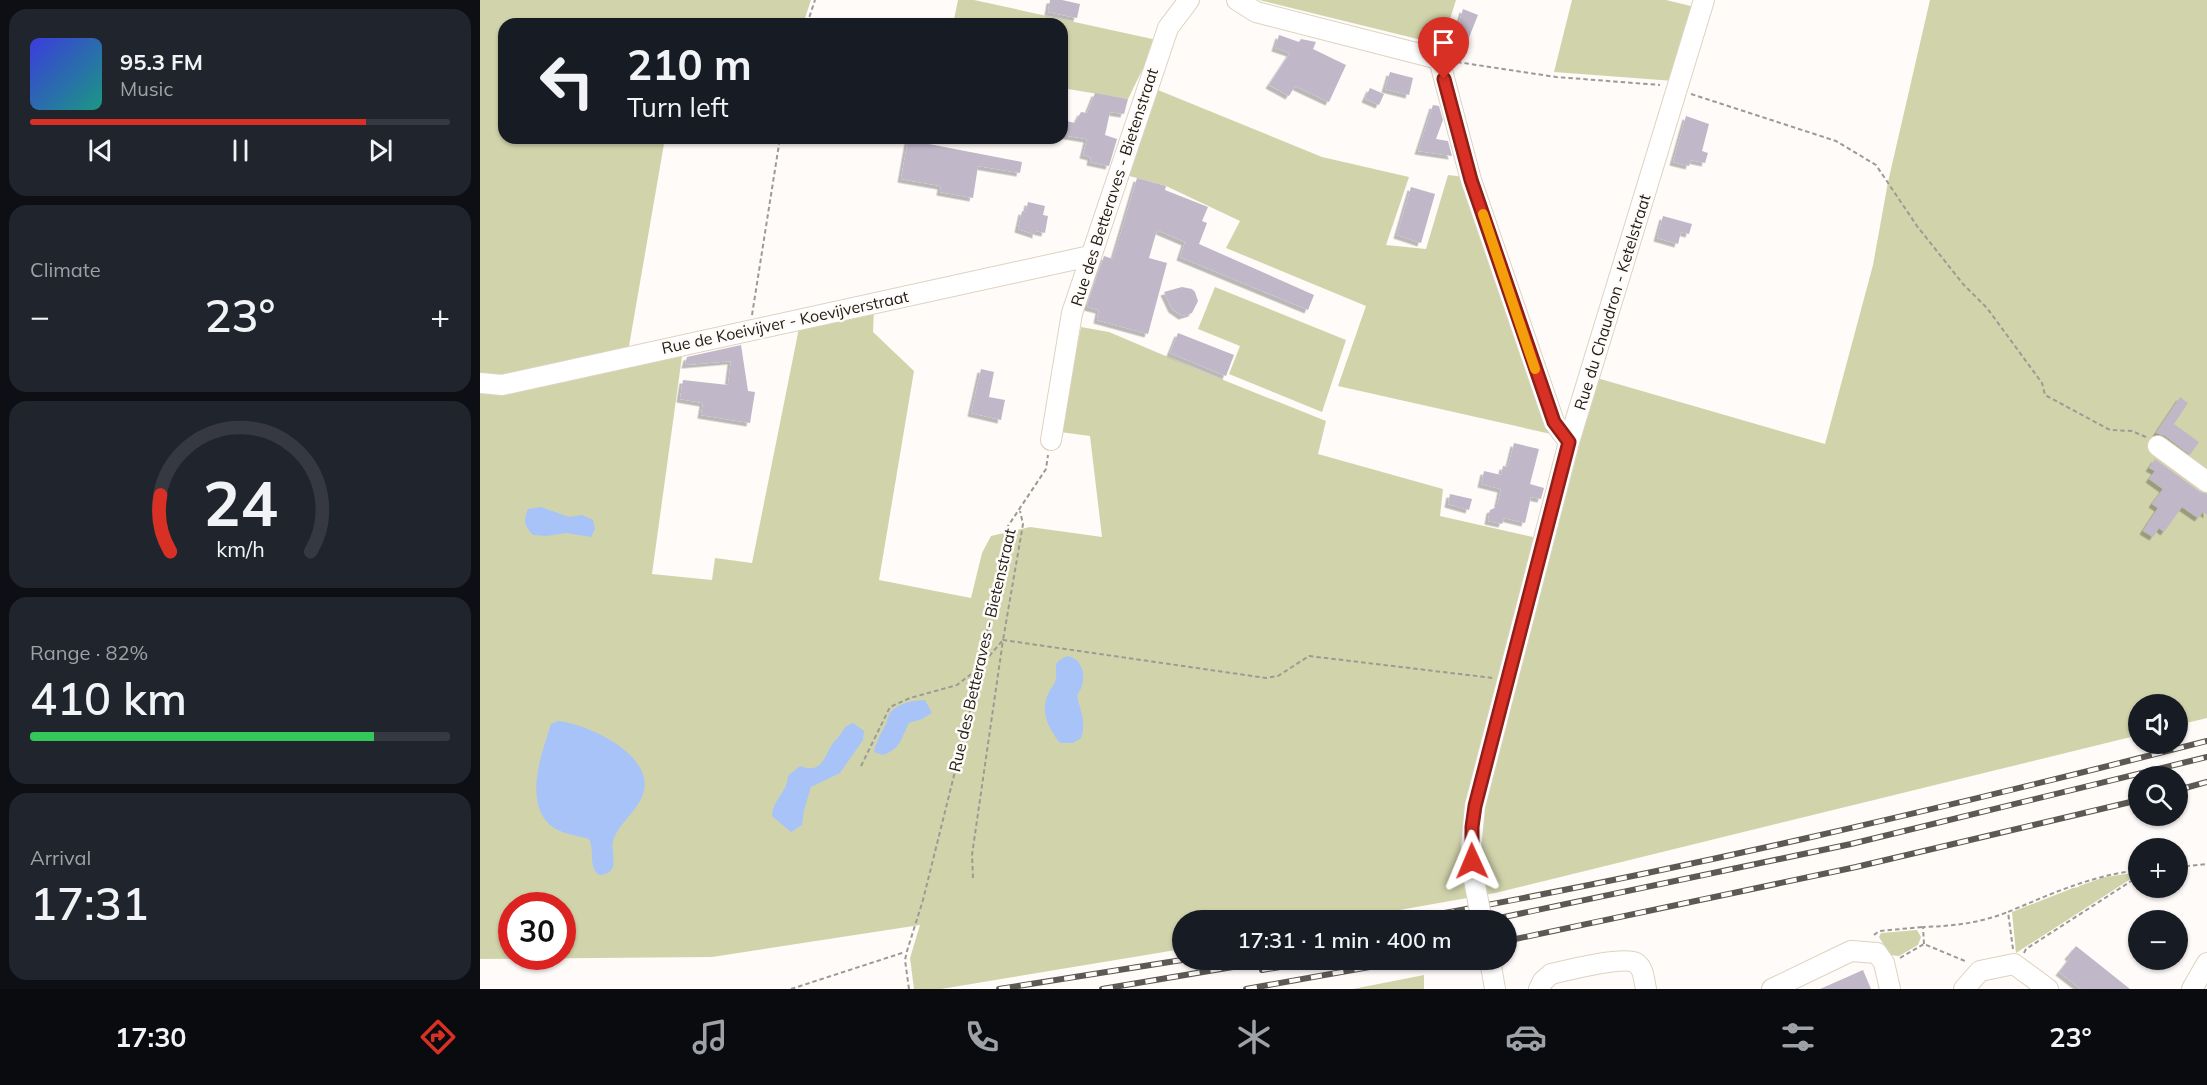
<!DOCTYPE html>
<html lang="en">
<head>
<meta charset="utf-8">
<style>
  body { margin:0; font-family:Mulish,sans-serif; background:#20242c; color:#f1f3f6; height:100vh; display:flex; flex-direction:column; font-size:22px; white-space:nowrap }
  * { box-sizing:border-box; margin:0 }
  p { font-size:20px; color:#9ea1a6 }
  .icon { flex:none; width:33px; height:33px; fill:none; stroke:currentColor; stroke-width:2; stroke-linecap:round; stroke-linejoin:round }
  .map { position:relative; flex:1; overflow:hidden }
  .side { display:flex; flex-direction:column; gap:9px; padding:9px; background:#0d0f14; width:480px }
  .side>* { flex:none }
  .banner { position:absolute; left:18px; top:18px; width:570px; height:126px; border-radius:18px; box-shadow:0 2px 4px #0004; background:#171b24; color:#f1f3f6; overflow:hidden }
  .tools { position:absolute; left:1648px; top:694px; display:grid; gap:12px }
  .tools a { display:grid; place-items:center; width:60px; height:60px; border-radius:50%; background:#171b24; box-shadow:0 2px 4px #0004; font-size:30px }
  .speed { position:absolute; left:18px; top:892px; display:flex; gap:12px; font-size:30px; font-weight:700; text-align:center }
  .speed>* { display:grid; place-content:center; width:78px; height:78px; border-radius:50%; background:#171b24; box-shadow:0 2px 4px #0004; line-height:1 }
  .speed .limit { border:9px solid #d22; background:#fff; color:#111 }
  .pin { position:absolute; display:grid; place-items:center; width:51px; height:51px; color:#fff; margin:-62px -26px; border-radius:50% 50% 50% 0; rotate:-45deg; box-shadow:0 0 6px #0007 }
  .pin .icon { rotate:45deg }
  .me { position:absolute; width:66px; margin:-33px; rotate:359deg; stroke-linejoin:round; filter:drop-shadow(0 0 4px #0008) }
  .turn { display:flex; align-items:center; gap:21px; height:126px; padding:0 30px; font-size:27px }
  .turn .icon { width:78px; height:78px; stroke-width:2.5 }
  .turn b { display:block; font-size:42px; line-height:51px }
  .big { font-size:45px; font-weight:600; line-height:1.1 }
  .side .widget { flex:1; display:flex; flex-direction:column; justify-content:center; gap:9px; min-width:0; padding:0 21px; border-radius:18px; background:#20242c }
  .side .dial { align-items:center; gap:0 }
  .dial svg { height:156px; overflow:visible; fill:none; stroke:#363941; stroke-width:7; stroke-linecap:round; text-anchor:middle }
  .dial text { fill:#f1f3f6; stroke:none }
  .song { display:flex; align-items:center; gap:18px }
  .cover { width:72px; height:72px; border-radius:9px; background:linear-gradient(135deg,hsl(240 70% 55%),hsl(170 70% 35%)) }
  .played { height:6px; border-radius:3px; background:linear-gradient(90deg,#d93025 80%,#363941 80%) }
  .keys { display:flex; justify-content:space-around; direction:ltr }
  .heat { display:flex; justify-content:space-between; align-items:center; font-size:33px; direction:ltr }
  .charge { height:9px; border-radius:4px; background:linear-gradient(90deg,#34c759 82%,#363941 0) }
  .trip { position:absolute; left:692px; top:910px; width:345px; height:60px; border-radius:30px; background:#171b24; box-shadow:0 2px 4px #0004; font-weight:600; line-height:60px; text-align:center }
  .dock { display:flex; height:96px; justify-content:space-around; align-items:center; background:#090b0e; color:#9ea1a6 }
  .dock .icon { width:42px; height:42px }
  .dock .current { color:#d93025 }
  .dock b { font-size:27px; color:#f1f3f6 }
  main { display:flex; flex:1; min-height:0 }
  .map>svg:first-child { display:block }
  .green { fill:#d1d4ab; fill-rule:evenodd }
  .water { fill:#a7c3f8 }
  .building { fill:#c0b7c9; filter:url(#shadow) }
  .lines { fill:none; stroke-linecap:round; stroke-linejoin:round }
  .minor-casing { stroke:#ded2c0; stroke-width:22 }
  .path { stroke:#9d9a95; stroke-width:2; stroke-dasharray:4.5 3; stroke-linecap:butt }
  .minor { stroke:#fff; stroke-width:20 }
  .rail-casing { stroke:#5c5954; stroke-width:6 }
  .rail { stroke:#fefbf8; stroke-width:4; stroke-dasharray:11; stroke-linecap:butt }
  .minor-bridge-casing { stroke:#ded2c0; stroke-width:22; stroke-linecap:butt }
  .minor-bridge { stroke:#fff; stroke-width:20 }
  .route-casing { stroke:#8d1f18; stroke-width:15 }
  .route { stroke:#d93025; stroke-width:10 }
  .slow { stroke:#f59e0b; stroke-width:10 }
  .labels { text-anchor:middle; dominant-baseline:central; stroke-width:5; stroke-linejoin:round; paint-order:stroke }
  .street-label { font-size:16px; fill:#1f1b15; stroke:#fefbf8 }
</style>
</head>
<body>
<main>
<section class="side">
<div class="widget">
<div class="song"><i class="cover"></i><div><b>95.3 FM</b><p>Music</p></div></div>
<div class="played"></div>
<div class="keys"><svg class="icon" aria-label="previous" viewBox="0 0 24 24"><path d="M18 5L8 12l10 7zM5 5v14"/></svg><svg class="icon" aria-label="pause" viewBox="0 0 24 24"><path d="M8 5v14M16 5v14"/></svg><svg class="icon" aria-label="next" viewBox="0 0 24 24"><path d="M6 5l10 7-10 7zM19 5v14"/></svg></div>
</div>
<div class="widget"><p>Climate</p>
<div class="heat"><a>−</a><b class="big">23°</b><a>+</a></div>
</div>
<div class="widget dial"><svg viewBox="0 0 100 80">
<path d="M14 69A42 42 0 1 1 86 69"/>
<path d="M14 69A42 42 0 0 1 9 40" stroke="#d93025"/>
<text x="50" y="56" font-size="32" font-weight="700">24</text>
<text x="50" y="72" font-size="11">km/h</text>
</svg></div>
<div class="widget"><p>Range · 82%</p><b class="big">410 km</b><div class="charge"></div></div>
<div class="widget"><p>Arrival</p><b class="big">17:31</b></div>
</section>
<div class="map">
<svg width="1727" height="989" viewBox="0 0 1727 989">
  <defs>
    <filter id="shadow"><feDropShadow dx="-3.5" dy="3.5" stdDeviation="0" flood-color="#0004"/></filter>
  </defs>
  <rect width="100%" height="100%" fill="#fefbf8"/>
  <g class="green">
    <path d="M0 0H331L323 24H24V138H185L148 352 29 378 0 379Z"/>
    <path d="M478 0H494L677 40 648 99 582 88V24H473Z"/>
    <path d="M779 0H976L962 45Z"/>
    <path d="M1092 0H1186L1215 7 1194 81 1074 72Z"/>
    <path d="M1450 0H1727V718L1698 725V705H1659V735L1015 893 858 921H702V949L461 989H434L430 958 440 925 232 957 0 959V387L203 349 172 574 232 580 235 558 272 563 320 323 394 308 393 332 434 371 399 580 491 598 502 553 511 536 550 527 622 537 610 436 580 432 601 327 629 332 721 371 846 421 838 454 963 489 960 516 1057 538 1046 564 1067 569 1117 378 1345 444 1393 265 1408 182ZM32 906H82V957H32Z"/>
    <path d="M673 88 842 157 929 177 906 245 946 249 968 175 985 177 1071 434 858 386 886 306 746 248 760 221 686 186 646 175Z"/>
    <path d="M735 287 866 340 842 412 749 374 760 346 718 329Z"/>
    <path d="M1653 873V877L1649 880 1536 953 1532 912 1593 888 1599 887V886L1625 877Z"/>
    <path d="M1437 930 1441 937 1438 945 1419 956 1410 955 1399 937 1401 933Z"/>
    <path d="M944 975V989H873Z"/>
  </g>
  <g class="water">
    <path d="M61 507 89 517 102 515 113 520 115 529 111 537 86 533 67 536 53 535C44 526 43 521 48 509Z"/>
    <path d="M588 656C606 660 607 683 597 695 600 711 607 722 601 738L593 743H580C567 726 559 710 570 690 570 690 575 683 575 682 580 667 568 664 588 656Z"/>
    <path d="M445 700 452 713 442 719 429 723C421 738 421 749 403 755L394 752C396 742 401 734 405 726 408 721 407 717 410 713 418 703 434 700 445 700Z"/>
    <path d="M78 721C107 724 172 753 164 791 159 810 141 821 134 838 128 852 144 873 119 875 108 867 115 851 109 839 96 835 79 834 69 824 44 799 62 753 71 724Z"/>
    <path d="M373 723 384 731 383 740 360 773 331 787 324 810 322 825 311 832 292 816C293 799 307 793 308 776L320 766C339 773 342 763 350 748 354 740 361 736 365 727Z"/>
  </g>
  <g class="building">
    <path d="M570 0H582L600 4 597 18 568 12Z"/>
    <path d="M983 9 998 15 988 40 975 37Z"/>
    <path d="M799 35 819 42 821 39 836 42 833 49 866 65 849 102 815 86 809 96 789 85 810 53 795 48Z"/>
    <path d="M910 72 933 78 929 95 905 89Z"/>
    <path d="M890 88 904 94 899 105 885 99Z"/>
    <path d="M615 93 648 99 644 114 630 112 625 135 637 139 629 166 610 162 611 157 603 155 607 139 582 135V120L595 123 601 112 607 113Z"/>
    <path d="M953 105 959 106 963 120 956 139 968 141 972 156 938 151Z"/>
    <path d="M1206 116 1229 124 1222 151 1228 153 1225 163 1211 160 1209 166 1193 162Z"/>
    <path d="M428 140 542 162 540 173 498 166 493 198 460 192 461 186 421 179Z"/>
    <path d="M657 178 686 186 685 190 728 207 722 221 727 223 719 244 834 295 828 310 700 257 705 242 677 230 669 258 687 263 668 334 617 320 619 310 607 307 608 302 624 256 633 259Z"/>
    <path d="M931 187 955 194 941 243 917 235Z"/>
    <path d="M548 202 565 206 563 215 568 216 565 233 556 231V235L538 229 542 211 546 212Z"/>
    <path d="M1183 216 1212 224 1209 234 1201 232 1198 244 1177 238Z"/>
    <path d="M702 287 712 289 715 292 718 301 712 313 702 316 692 309 684 292Z"/>
    <path d="M698 333 754 355 746 376 690 353Z"/>
    <path d="M261 345 268 391 275 392 270 423 221 415 223 403 200 399 203 380 248 385 251 361 205 365 207 357Z"/>
    <path d="M501 369 514 372 509 397 525 400 521 420 491 413Z"/>
    <path d="M1700 397 1708 403 1694 424 1719 442 1710 455 1685 436 1676 433Z"/>
    <path d="M1034 443 1059 449 1050 484 1064 488 1061 499 1051 497 1045 523 1024 518 1022 524 1008 521 1010 510 1017 507 1021 489 1001 484 1004 471 1021 475 1023 466 1028 467Z"/>
    <path d="M1675 459 1720 492 1727 494V515L1723 512 1718 518 1702 507 1684 532 1679 528 1673 537 1663 531 1678 508 1672 504 1683 489 1669 479 1675 471 1669 468Z"/>
    <path d="M970 494 992 499 989 510 968 504Z"/>
    <path d="M1596 946 1650 989H1601L1579 972 1590 958 1588 956Z"/>
    <path d="M1383 970 1391 989H1340Z"/>
  </g>
  <g class="lines">
    <defs>
      <g id="minor">
        <path d="M757 0 776 12 959 59 991 180 1074 422 1089 442"/>
        <path d="M0 383 22 385 610 256"/>
        <path d="M571 440 592 313 688 28 709 0"/>
        <path d="M1678 446 1727 482"/>
        <path d="M993 875 991 848 995 806 1089 442 1224 0"/>
        <path d="M1010 960 1015 989"/>
        <path d="M1059 989 1063 981 1071 974C1088 970 1144 956 1156 963 1164 968 1164 981 1166 989"/>
        <path d="M1292 989 1371 951 1397 953 1404 963 1410 989"/>
        <path d="M1484 989 1500 971 1534 964 1568 989"/>
        <path d="M1712 989 1727 963"/>
      </g>
    </defs>
    <use href="#minor" class="minor-casing"/>
    <g class="path">
      <path d="M327 24 335 0"/>
      <path d="M977 62 1076 77 1180 85"/>
      <path d="M1211 94 1356 141 1396 165 1437 226 1483 284 1507 308 1562 383 1565 395 1630 430 1652 431 1666 437"/>
      <path d="M272 315 300 138"/>
      <path d="M381 766 410 707 430 698 477 685 499 668 523 640 543 524 540 511"/>
      <path d="M1698 867 1727 864"/>
      <path d="M493 878 492 855 523 640 786 678 798 676 829 656 1013 678"/>
      <path d="M1394 935 1399 931 1443 927"/>
      <path d="M1444 944 1443 927C1475 926 1499 923 1528 912"/>
      <path d="M1533 949 1528 912C1573 893 1610 876 1659 870"/>
      <path d="M1544 953 1546 949 1659 876"/>
      <path d="M1420 958 1444 944 1485 961"/>
      <path d="M311 989 425 952"/>
      <path d="M429 989 425 960 427 951 443 900 497 683 528 526 566 469 568 455"/>
    </g>
    <use href="#minor" class="minor"/>
    <defs>
      <g id="rail">
        <path d="M1698 790 1727 782"/>
        <path d="M920 921C1191 873 1460 809 1727 741"/>
        <path d="M1005 921 1371 844 1727 757"/>
        <path d="M1026 941 1376 867 1659 800"/>
        <path d="M782 970 841 960"/>
        <path d="M519 989 702 960"/>
        <path d="M622 989 794 960"/>
        <path d="M766 989 929 960"/>
      </g>
    </defs>
    <use href="#rail" class="rail-casing"/>
    <use href="#rail" class="rail"/>
    <defs>
      <path id="minor-bridge" d="M993 875 1002 921"/>
    </defs>
    <use href="#minor-bridge" class="minor-bridge-casing"/>
    <use href="#minor-bridge" class="minor-bridge"/>
  </g>
  <g class="lines">
    <defs>
      <path id="route" d="M964 79 991 180 1074 422 1089 442 995 806 992 827V861"/>
    </defs>
    <use href="#route" class="route-casing"/>
    <use href="#route" class="route"/>
    <path class="slow" d="M1003 214 1055 369"/>
  </g>
  <g class="labels">
    <g class="street-label">
      <text transform="translate(634 187) rotate(-72)">Rue des Betteraves - Bietenstraat</text>
      <text transform="translate(1132 302) rotate(-73)">Rue du Chaudron - Ketelstraat</text>
      <text transform="translate(305 322) rotate(-12)">Rue de Koeivijver - Koevijverstraat</text>
      <text transform="translate(502 650) rotate(-77)">Rue des Betteraves - Bietenstraat</text>
    </g>
  </g>
</svg>
<div class="tools">
<a><svg class="icon" aria-label="sound" viewBox="0 0 24 24"><path d="M4 9h4l5-4v14l-5-4H4zM17 9q2 3 0 6"/></svg></a>
<a><svg class="icon" aria-label="search" viewBox="0 0 24 24"><circle cx="10" cy="10" r="6"/><path d="M15 15l6 6"/></svg></a>
<a>+</a>
<a>−</a>
</div>
<div class="speed"><div class="limit">30</div></div>
<div class="pin" style="left:964px;top:79px;background:#d93025"><svg class="icon" aria-label="arrive" viewBox="0 0 24 24"><path d="M6 21V4h12l-3 4 3 4H6"/></svg></div>
<svg class="me" style="left:992px;top:861px" viewBox="-20 -20 40 40"><path d="M0-17L14 15 0 8-14 15z" fill="#d93025" stroke="#fff" stroke-width="4"/></svg>
<div class="trip">17:31 · 1 min · 400 m</div>
<div class="banner">
<div class="turn"><svg class="icon" aria-label="left" viewBox="0 0 24 24"><path d="M17 20v-9H6M10 6l-5 5 5 5"/></svg><div><b>210 m</b>Turn left</div></div>
</div>
</div>
</main>
<nav class="dock">
<b>17:30</b>
<svg class="icon current" aria-label="directions" viewBox="0 0 24 24"><path d="M12 3l9 9-9 9-9-9zM9 14v-3h6M13 9l2 2-2 2"/></svg>
<svg class="icon" aria-label="music" viewBox="0 0 24 24"><path d="M9 18V5l10-2v13"/><circle cx="6" cy="18" r="3"/><circle cx="16" cy="16" r="3"/></svg>
<svg class="icon" aria-label="phone" viewBox="0 0 24 24"><path d="M5 4h4l2 5-3 2q2 4 5 5l2-3 5 2v4C11 20 4 13 5 4z"/></svg>
<svg class="icon" aria-label="climate" viewBox="0 0 24 24"><path d="M12 3v18M4 7l16 10M4 17L20 7"/></svg>
<svg class="icon" aria-label="car" viewBox="0 0 24 24"><path d="M5 17H2v-5l4-1 3-4h7l3 4 3 1v5h-3M9 17h6M6 11h13"/><circle cx="7" cy="17" r="2"/><circle cx="17" cy="17" r="2"/></svg>
<svg class="icon" aria-label="filters" viewBox="0 0 24 24"><path d="M4 7h16M4 17h16"/><circle cx="9" cy="7" r="2"/><circle cx="15" cy="17" r="2"/></svg>
<b>23°</b>
</nav>
</body>
</html>
